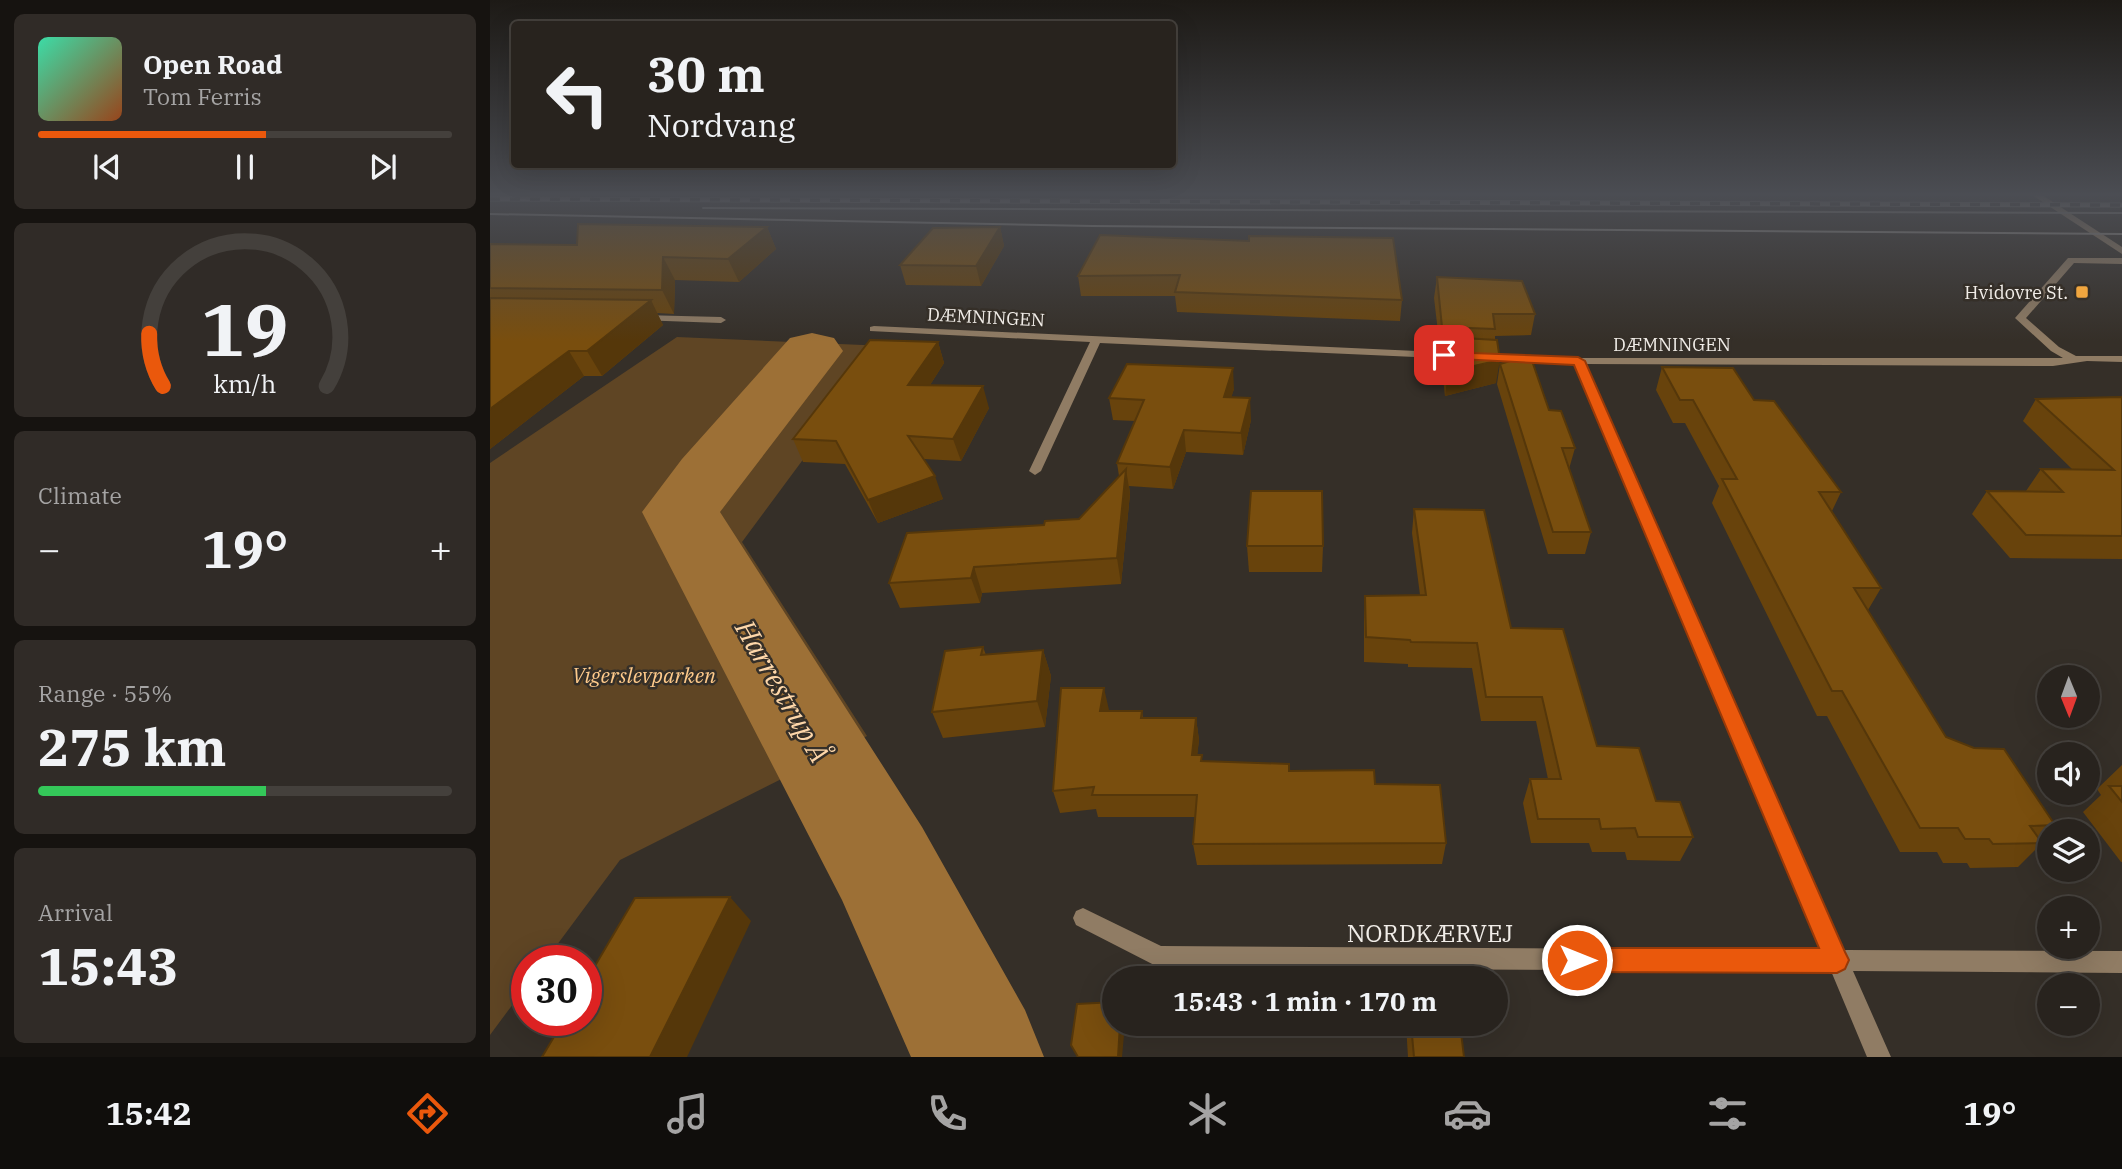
<!DOCTYPE html>
<html lang="en">
<head>
<meta charset="utf-8">
<style>
  body { margin:0; font-family:"IBM Plex Serif",serif; background:#302b27; color:#f1f3f6; height:100vh; display:flex; flex-direction:column; font-size:26px; white-space:nowrap }
  * { box-sizing:border-box; margin:0 }
  p { font-size:23px; color:#a5a4a4 }
  .icon { flex:none; width:38px; height:38px; fill:none; stroke:currentColor; stroke-width:2; stroke-linecap:round; stroke-linejoin:round }
  .map { position:relative; flex:1; overflow:hidden }
  .sheet { display:flex; flex-direction:column; gap:14px; padding:14px; background:#161310; width:490px }
  .sheet>* { flex:none }
  .banner { position:absolute; left:21px; top:21px; width:665px; height:147px; border-radius:7px; box-shadow:0 7px 28px #0002,0 0 0 2px #44403c; background:#28231e; color:#f1f3f6; overflow:hidden }
  .needle { width:46px; rotate:179deg }
  .buttons { position:absolute; left:1547px; top:665px; display:grid; gap:14px }
  .buttons a { display:grid; place-items:center; width:63px; height:63px; border-radius:50%; background:#28231e; box-shadow:0 7px 28px #0002,0 0 0 2px #44403c; font-size:35px }
  .speed { position:absolute; left:21px; top:945px; display:flex; gap:14px; font-size:35px; font-weight:700; text-align:center }
  .speed>* { display:grid; place-content:center; width:91px; height:91px; border-radius:50%; background:#28231e; box-shadow:0 7px 28px #0002,0 0 0 2px #44403c; line-height:1 }
  .speed .limit { border:10px solid #d22; background:#fff; color:#111 }
  .pin { position:absolute; display:grid; place-items:center; width:60px; height:60px; color:#fff; margin:-30px; border-radius:14px; box-shadow:0 4px 10px #0006 }
  .me { position:absolute; width:77px; margin:-38px; rotate:90deg; stroke-linejoin:round; filter:drop-shadow(0 0 5px #0008) }
  .turn { display:flex; align-items:center; gap:24px; height:147px; padding:0 21px; font-size:32px }
  .turn .icon { width:91px; height:91px; stroke-width:2.5 }
  .turn b { display:block; font-size:49px; line-height:60px }
  .big { font-size:52px; font-weight:700; line-height:1.1 }
  .sheet .tile { flex:1; display:flex; flex-direction:column; justify-content:center; gap:10px; min-width:0; padding:0 24px; border-radius:10px; background:#302b27 }
  .sheet .dial { align-items:center; gap:0 }
  .dial svg { height:182px; overflow:visible; fill:none; stroke:#44403c; stroke-width:7; stroke-linecap:round; text-anchor:middle }
  .dial text { fill:#f1f3f6; stroke:none }
  .song { display:flex; align-items:center; gap:21px }
  .cover { width:84px; height:84px; border-radius:10px; background:linear-gradient(135deg,hsl(160 70% 55%),hsl(20 70% 35%)) }
  .played { height:7px; border-radius:4px; background:linear-gradient(90deg,#ea580c 55%,#44403c 55%) }
  .keys { display:flex; justify-content:space-around; direction:ltr }
  .heat { display:flex; justify-content:space-between; align-items:center; font-size:38px; direction:ltr }
  .charge { height:10px; border-radius:5px; background:linear-gradient(90deg,#34c759 55%,#44403c 0) }
  .trip { position:absolute; left:612px; top:966px; width:406px; height:70px; border-radius:35px; background:#28231e; box-shadow:0 7px 28px #0002,0 0 0 2px #44403c; font-weight:700; line-height:70px; text-align:center }
  .tabs { display:flex; height:112px; justify-content:space-around; align-items:center; background:#100e0c; color:#a5a4a4 }
  .tabs .icon { width:49px; height:49px }
  .tabs .selected { color:#ea580c }
  .tabs b { font-size:32px; color:#f1f3f6 }
  main { display:flex; flex:1; min-height:0 }
  .map>svg:first-child { display:block }
  .green { fill:#5f4524 }
  .lines { fill:none; stroke-linecap:round; stroke-linejoin:round }
  .river { fill:#9d7036; fill-rule:evenodd }
  .minor { fill:#907c64; fill-rule:evenodd }
  .tertiary { fill:#907c64; fill-rule:evenodd }
  .tram { stroke:#938e88; stroke-width:2 }
  .rail-casing { stroke:#938e88; stroke-width:5 }
  .rail { stroke:#352f28; stroke-width:3.5; stroke-dasharray:10; stroke-linecap:butt }
  .wall { fill:#68430c }
  .shaded-wall { fill:#55370a }
  .building { fill:#794e0e; stroke:#55370a; stroke-width:2 }
  .route { fill:#ea580c; stroke:#983908; stroke-width:2 }
  .poi-dot { fill:#f0a63f; stroke:#352f28; stroke-width:2.5 }
  .labels { text-anchor:middle; dominant-baseline:central; stroke-width:5; stroke-linejoin:round; paint-order:stroke }
  .far-poi-label { font-size:18px; fill:#f1ede8; stroke:#352f28; text-anchor:end }
  .far-street-label { font-size:18px; fill:#f1ede8; stroke:#352f28 }
  .park-label { font-size:21px; font-style:italic; fill:#feca8b; stroke:#352f28 }
  .near-street-label { font-size:24px; fill:#f1ede8; stroke:#352f28 }
  .near-water-label { font-size:28px; font-style:italic; fill:#fed7a9; stroke:#352f28 }
</style>
</head>
<body>
<main>
<section class="sheet">
<div class="tile">
<div class="song"><i class="cover"></i><div><b>Open Road</b><p>Tom Ferris</p></div></div>
<div class="played"></div>
<div class="keys"><svg class="icon" aria-label="previous" viewBox="0 0 24 24"><path d="M18 5L8 12l10 7zM5 5v14"/></svg><svg class="icon" aria-label="pause" viewBox="0 0 24 24"><path d="M8 5v14M16 5v14"/></svg><svg class="icon" aria-label="next" viewBox="0 0 24 24"><path d="M6 5l10 7-10 7zM19 5v14"/></svg></div>
</div>
<div class="tile dial"><svg viewBox="0 0 100 80">
<path d="M14 69A42 42 0 1 1 86 69"/>
<path d="M14 69A42 42 0 0 1 8 46" stroke="#ea580c"/>
<text x="50" y="56" font-size="32" font-weight="700">19</text>
<text x="50" y="72" font-size="11">km/h</text>
</svg></div>
<div class="tile"><p>Climate</p>
<div class="heat"><a>−</a><b class="big">19°</b><a>+</a></div>
</div>
<div class="tile"><p>Range · 55%</p><b class="big">275 km</b><div class="charge"></div></div>
<div class="tile"><p>Arrival</p><b class="big">15:43</b></div>
</section>
<div class="map">
<svg width="1632" height="1057" viewBox="0 0 1632 1057">
  <rect width="100%" height="100%" fill="#352f28"/>
  <path class="green" d="M187 337 397 346 252 542 377 736 130 860 55 961H37V985L0 1035V463Z"/>
  <g class="lines">
    <path class="river" d="M322 333 344 338 353 351 230 512 432 827 535 1010 554 1057H421L352 900 152 512 192 459 300 338Z"/>
    <g class="minor">
      <path d="M1578 258H1632V264L1584 263 1536 318 1569 347 1586 356H1632V362L1597 361 1563 366 1095 364 1354 950 1632 951V973L1363 971 1401 1057H1377L1341 971 670 968 586 925 583 918 586 911 593 908 671 946 1332 950 1084 364 993 360 988 357 993 354 1088 358H1573L1561 351 1525 318Z"/>
      <path d="M152 315 231 317 236 320 231 323 148 320V316Z"/>
      <path d="M384 326 970 353 975 356 970 359 610 343 551 471 545 475 539 471 600 342 380 331V327Z"/>
    </g>
    <path class="tertiary" d="M1539 193H1549L1632 247V254Z"/>
    <g class="tram">
      <path d="M213 208 1632 213"/>
      <path d="M0 214 603 226 1632 234"/>
    </g>
    <defs>
      <path id="rail" d="M0 199 1632 205"/>
    </defs>
    <use href="#rail" class="rail-casing"/>
    <use href="#rail" class="rail"/>
  </g>
  <g class="wall">
    <path d="M277 227 286 249 249 282 185 280 184 314 167 313 173 325 112 376H94L0 449V244L87 245Z"/>
    <path d="M510 227 514 246 491 286 416 285 410 265Z"/>
    <path d="M610 235 912 300 910 321 687 312 685 296H591L588 276Z"/>
    <path d="M947 277 1045 314 1041 335 1005 336 1006 383 955 396 951 360 952 349H950L944 298Z"/>
    <path d="M448 342 454 363 440 385 499 408 471 461 434 459 453 499 388 523 355 464 313 462 303 439Z"/>
    <path d="M1010 364 1059 410 1085 448 1079 469 1101 532 1095 554H1058L1007 384Z"/>
    <path d="M1172 367 1264 400 1351 492 1342 511 1391 588 1378 610 1456 737 1565 825 1550 840 1552 843 1528 867 1480 868 1477 863H1453L1447 852H1410L1337 716H1327L1222 503 1229 486 1195 423H1183L1166 390Z"/>
    <path d="M744 389 741 397 761 420 753 455 696 452 683 489 639 486 640 494 631 584 492 593 490 603 410 608 399 583 554 525 589 519 629 476 627 463 645 421 623 420 619 398Z"/>
    <path d="M1632 397V559L1520 558 1482 514 1497 491H1536L1551 469 1583 470 1533 421 1546 399Z"/>
    <path d="M924 509 1021 628 1107 746 1203 837 1190 861 1137 860 1135 852H1102L1099 843H1041L1033 803 1040 779H1058L1046 721H991L982 668 918 667V664L874 662V621L875 596 930 595 922 533Z"/>
    <path d="M757 546H833L832 572H759Z"/>
    <path d="M493 647 496 655 553 650 561 676 555 727 453 738 442 712Z"/>
    <path d="M619 711H652L653 718H706L709 740 707 755 713 761 799 771 885 784 956 843 952 864 707 865 703 844 706 817H608L606 809 570 813 563 791Z"/>
    <path d="M1632 765V862H1631L1593 812 1611 795 1607 789Z"/>
    <path d="M916 1024H970L974 1057H918Z"/>
  </g>
  <g class="shaded-wall">
    <path d="M277 227 286 249 249 282 238 259Z"/>
    <path d="M510 227 514 246 491 286 486 266Z"/>
    <path d="M173 257 185 280 184 314 172 290Z"/>
    <path d="M161 300 173 325 112 376 97 351Z"/>
    <path d="M448 342 454 363 426 407 418 385Z"/>
    <path d="M79 351 94 376 0 449V409Z"/>
    <path d="M1010 360 1006 383 955 396 958 372Z"/>
    <path d="M743 368 744 389 735 418 734 397Z"/>
    <path d="M493 386 499 408 471 461 463 439Z"/>
    <path d="M760 398 761 420 753 455 751 433Z"/>
    <path d="M694 430 696 452 683 489 680 467Z"/>
    <path d="M636 469 640 494 631 584 627 558Z"/>
    <path d="M445 476 453 499 388 523 378 500Z"/>
    <path d="M484 567 492 593 490 603 481 578Z"/>
    <path d="M553 650 561 676 555 727 547 701Z"/>
    <path d="M614 688 619 710 615 734 610 711Z"/>
    <path d="M706 718 709 740 705 777 702 755Z"/>
    <path d="M240 897 261 921 197 1057H160Z"/>
    <path d="M630 1024H635L632 1057H628Z"/>
  </g>
  <g class="building">
    <path d="M88 224 277 227 238 259 173 257 172 290 0 288V244L87 245Z"/>
    <path d="M510 227 486 266 410 265 443 228Z"/>
    <path d="M610 235 759 241V236L903 238 912 300 685 292 690 275 588 276Z"/>
    <path d="M947 277 1032 281 1045 314H1003L1005 329 952 327Z"/>
    <path d="M0 298 161 300 97 351H79L0 409Z"/>
    <path d="M954 337 1007 340 1010 360 958 372Z"/>
    <path d="M380 340 448 342 418 385 493 386 463 439 418 436 445 476 378 500 346 441 303 439Z"/>
    <path d="M1040 355 1059 410 1071 411 1085 448H1072L1101 532H1063L1010 364Z"/>
    <path d="M637 364 743 368 734 397 760 398 751 433 694 430 680 467 627 463 654 400 619 398Z"/>
    <path d="M1172 367 1243 368 1264 400 1284 401 1351 492H1329L1391 588H1364L1456 737 1484 748 1514 749 1565 825 1540 826 1552 843 1503 844 1499 839H1475L1468 828H1430L1352 691H1342L1232 479H1247L1203 400H1190Z"/>
    <path d="M1632 397V536L1536 535 1497 491 1573 492 1551 469 1624 470 1546 399Z"/>
    <path d="M636 469 627 558 484 567 481 578 399 583 417 533 554 525 555 521 589 519Z"/>
    <path d="M761 491H832L833 546H757Z"/>
    <path d="M924 509 994 510 1021 628 1073 629 1107 746 1149 748 1166 801 1190 802 1203 837H1148L1145 828 1111 829 1109 819H1048L1040 779H1071L1052 697H996L987 643 921 642 920 640 876 637 875 596 936 595Z"/>
    <path d="M493 647 491 655 553 650 547 701 442 712 455 651Z"/>
    <path d="M571 688H614L610 711H652L651 718H706L702 755H712L711 761 799 764V771L884 770 885 784 950 785 956 843 703 844 707 795H602L604 787 563 791Z"/>
    <path d="M1619 786H1632V802Z"/>
    <path d="M240 897 160 1057H52L74 1020H96V981L145 898Z"/>
    <path d="M625 1002V1024H630L628 1057H588L581 1045 587 1004Z"/>
    <path d="M921 1024H970L974 1057H924Z"/>
  </g>
  <linearGradient id="sky" x2="0" y2="1"><stop stop-color="#1d1a16"/><stop offset="0.57" stop-color="#4b4d53"/><stop offset="1" stop-color="#4b4d53" stop-opacity="0"/></linearGradient>
  <rect width="1632" height="341" fill="url(#sky)"/>
  <path class="route" d="M954 352 1088 357 1095 361 1355 952 1359 960 1355 969 1347 973 1087 972 1078 969 1075 960 1078 951 1087 948H1329L1084 365 950 358V353Z"/>
  <rect class="poi-dot" x="1585" y="285" width="14" height="14" rx="3.5"/>
  <g class="labels">
    <g class="far-poi-label">
      <text x="1578" y="292">Hvidovre St.</text>
    </g>
    <g class="far-street-label">
      <text transform="translate(496 317) rotate(3)">DÆMNINGEN</text>
      <text x="1182" y="344">DÆMNINGEN</text>
    </g>
    <g class="park-label">
      <text x="154" y="675">Vigerslevparken</text>
    </g>
    <g class="near-street-label">
      <text x="940" y="933">NORDKÆRVEJ</text>
    </g>
    <g class="near-water-label">
      <text transform="translate(293 691) rotate(60)">Harrestrup Å</text>
    </g>
  </g>
</svg>
<div class="buttons">
<a><svg class="needle" viewBox="-14 -14 28 28"><path d="M0-13l5 13h-10z" fill="#e53935"/><path d="M0 13l5-13h-10z" fill="#a5a4a4"/></svg></a>
<a><svg class="icon" aria-label="sound" viewBox="0 0 24 24"><path d="M4 9h4l5-4v14l-5-4H4zM17 9q2 3 0 6"/></svg></a>
<a><svg class="icon" aria-label="layers" viewBox="0 0 24 24"><path d="M12 4l9 5-9 5-9-5zM3 14l9 5 9-5"/></svg></a>
<a>+</a>
<a>−</a>
</div>
<div class="speed"><div class="limit">30</div></div>
<div class="pin" style="left:954px;top:355px;background:#d93025"><svg class="icon" aria-label="arrive" viewBox="0 0 24 24"><path d="M6 21V4h12l-3 4 3 4H6"/></svg></div>
<svg class="me" style="left:1087px;top:960px" viewBox="-20 -20 40 40"><circle r="17" fill="#ea580c" stroke="#fff" stroke-width="3"/><path d="M0-11L8 9 0 5-8 9z" fill="#fff"/></svg>
<div class="trip">15:43 · 1 min · 170 m</div>
<div class="banner">
<div class="turn"><svg class="icon" aria-label="left" viewBox="0 0 24 24"><path d="M17 20v-9H6M10 6l-5 5 5 5"/></svg><div><b>30 m</b>Nordvang</div></div>
</div>
</div>
</main>
<nav class="tabs">
<b>15:42</b>
<svg class="icon selected" aria-label="directions" viewBox="0 0 24 24"><path d="M12 3l9 9-9 9-9-9zM9 14v-3h6M13 9l2 2-2 2"/></svg>
<svg class="icon" aria-label="music" viewBox="0 0 24 24"><path d="M9 18V5l10-2v13"/><circle cx="6" cy="18" r="3"/><circle cx="16" cy="16" r="3"/></svg>
<svg class="icon" aria-label="phone" viewBox="0 0 24 24"><path d="M5 4h4l2 5-3 2q2 4 5 5l2-3 5 2v4C11 20 4 13 5 4z"/></svg>
<svg class="icon" aria-label="climate" viewBox="0 0 24 24"><path d="M12 3v18M4 7l16 10M4 17L20 7"/></svg>
<svg class="icon" aria-label="car" viewBox="0 0 24 24"><path d="M5 17H2v-5l4-1 3-4h7l3 4 3 1v5h-3M9 17h6M6 11h13"/><circle cx="7" cy="17" r="2"/><circle cx="17" cy="17" r="2"/></svg>
<svg class="icon" aria-label="filters" viewBox="0 0 24 24"><path d="M4 7h16M4 17h16"/><circle cx="9" cy="7" r="2"/><circle cx="15" cy="17" r="2"/></svg>
<b>19°</b>
</nav>
</body>
</html>
